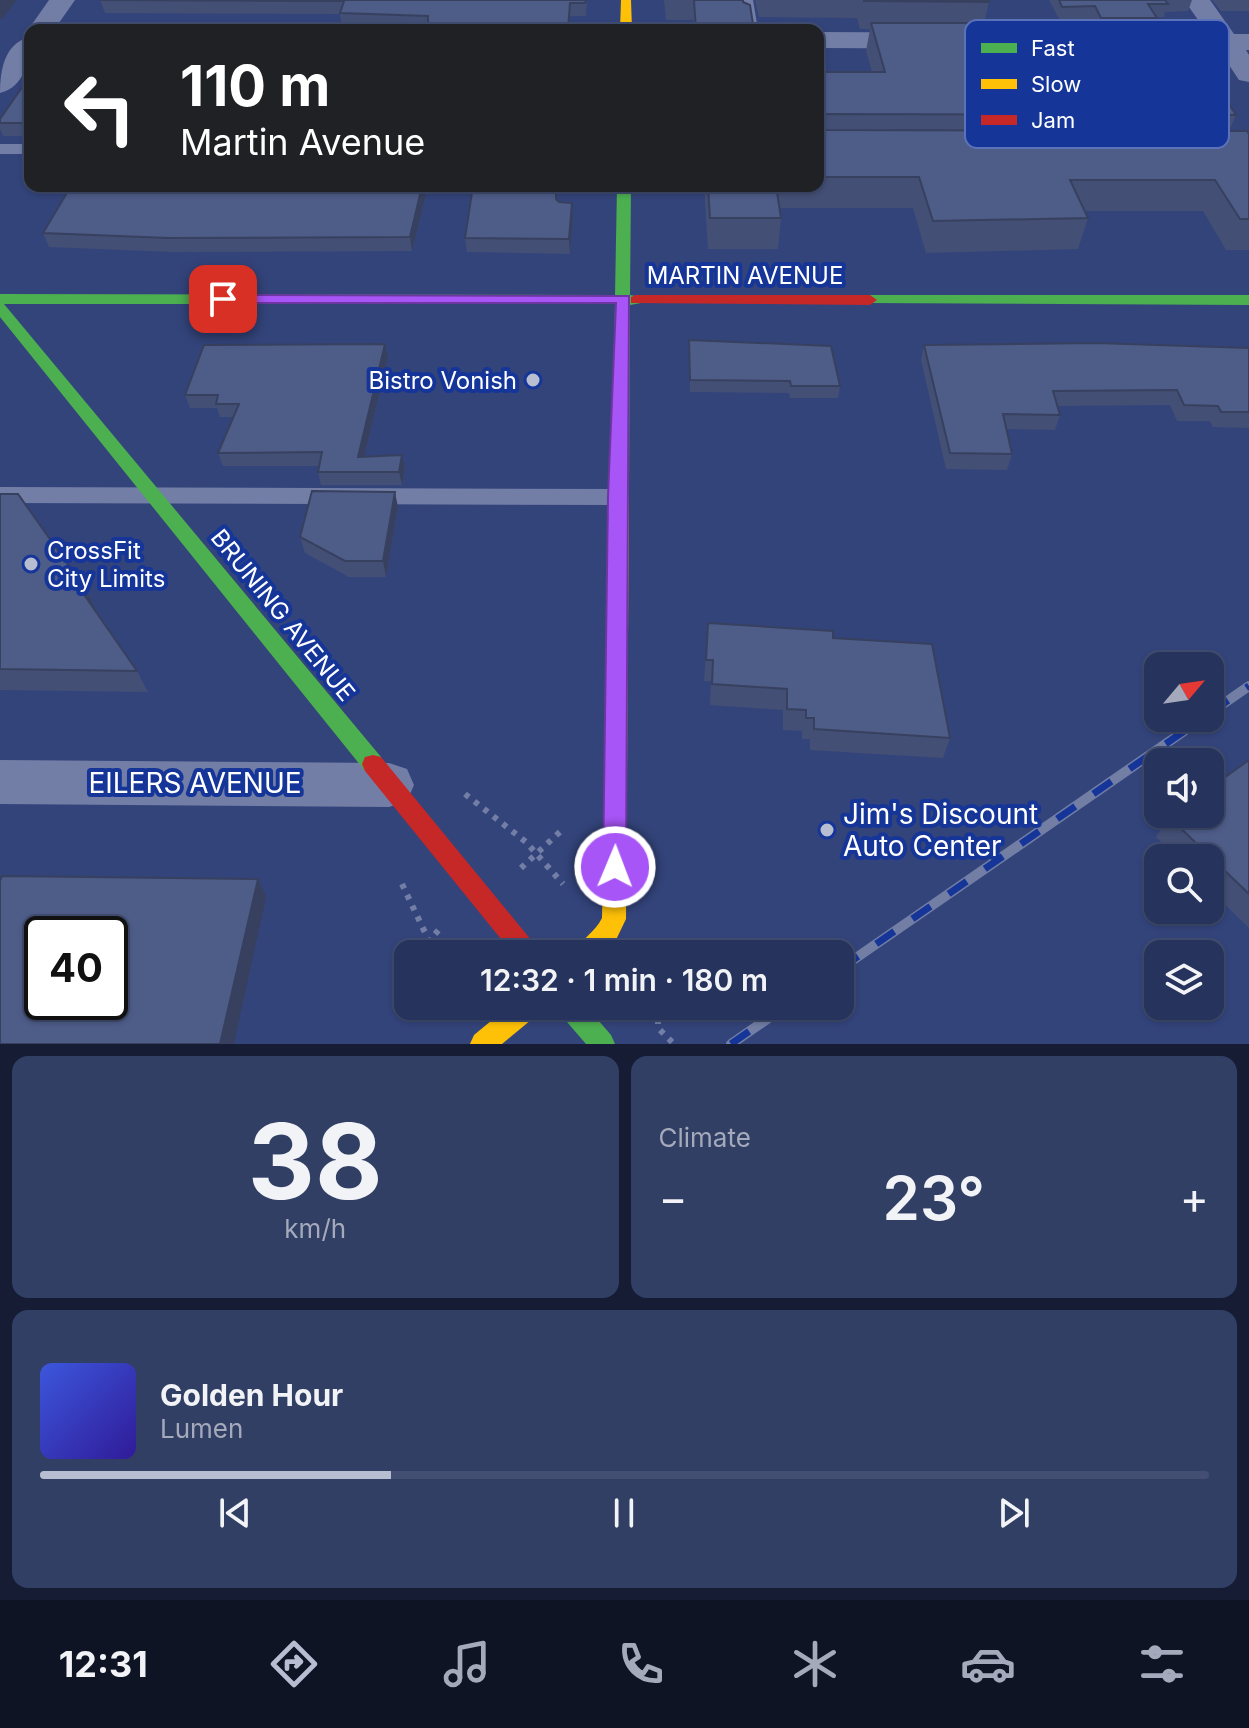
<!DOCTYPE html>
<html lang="en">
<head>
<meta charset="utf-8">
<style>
  body { margin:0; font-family:Inter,sans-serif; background:#323f65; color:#f1f3f6; height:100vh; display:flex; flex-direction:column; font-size:30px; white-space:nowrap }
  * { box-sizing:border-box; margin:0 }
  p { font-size:26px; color:#a4aabb }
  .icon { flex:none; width:44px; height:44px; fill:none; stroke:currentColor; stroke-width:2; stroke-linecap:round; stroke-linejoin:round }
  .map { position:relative; height:1044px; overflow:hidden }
  .drawer { display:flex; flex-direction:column; gap:12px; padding:12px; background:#151c33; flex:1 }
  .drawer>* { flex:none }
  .guide { position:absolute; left:24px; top:24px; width:800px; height:168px; border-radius:16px; box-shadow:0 2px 6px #0004,0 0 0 2px #424e72; background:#202124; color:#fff; overflow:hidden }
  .needle { width:52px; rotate:61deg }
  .tools { position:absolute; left:1144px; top:652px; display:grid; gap:16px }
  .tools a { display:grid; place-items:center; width:80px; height:80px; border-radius:16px; background:#26335c; box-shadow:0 2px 6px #0004,0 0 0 2px #424e72; font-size:40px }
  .speed { position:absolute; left:24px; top:916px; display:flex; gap:16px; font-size:40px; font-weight:700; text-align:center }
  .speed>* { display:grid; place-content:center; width:104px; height:104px; border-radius:50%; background:#26335c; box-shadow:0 2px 6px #0004,0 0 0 2px #424e72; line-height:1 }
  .speed .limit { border:4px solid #111; border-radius:12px; background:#fff; color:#111 }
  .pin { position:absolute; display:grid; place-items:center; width:68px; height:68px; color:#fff; margin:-34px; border-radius:16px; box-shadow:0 4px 12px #0006 }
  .me { position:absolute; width:88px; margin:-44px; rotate:1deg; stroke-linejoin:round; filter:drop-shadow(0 0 6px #0008) }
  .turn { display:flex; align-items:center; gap:28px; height:168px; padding:0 24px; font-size:36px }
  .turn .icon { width:104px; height:104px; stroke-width:2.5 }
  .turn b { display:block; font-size:56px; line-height:68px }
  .big { font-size:60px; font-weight:600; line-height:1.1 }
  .drawer .card { flex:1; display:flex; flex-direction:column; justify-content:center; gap:12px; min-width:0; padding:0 28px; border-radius:16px; background:#323f65 }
  .drawer .dial { align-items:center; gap:0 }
  .dial b { font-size:104px; line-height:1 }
  .song { display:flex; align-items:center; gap:24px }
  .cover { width:96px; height:96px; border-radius:12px; background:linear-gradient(135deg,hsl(230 70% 55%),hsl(250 70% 35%)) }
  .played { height:8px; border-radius:4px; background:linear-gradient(90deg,#b8bed1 30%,#424e72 30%) }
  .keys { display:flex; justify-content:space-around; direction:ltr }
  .heat { display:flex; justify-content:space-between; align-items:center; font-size:44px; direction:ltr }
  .drawer .tiles { flex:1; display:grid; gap:12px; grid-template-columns:1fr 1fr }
  .card:last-child { grid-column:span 2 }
  .trip { position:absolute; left:394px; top:940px; width:460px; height:80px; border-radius:16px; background:#26335c; box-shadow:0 2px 6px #0004,0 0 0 2px #424e72; font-weight:600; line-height:80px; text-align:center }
  .tabs { display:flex; height:128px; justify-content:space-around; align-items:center; background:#0f1425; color:#a4aabb }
  .tabs .icon { width:56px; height:56px }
  .tabs .on { color:#b8bed1 }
  .tabs b { font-size:36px; color:#f1f3f6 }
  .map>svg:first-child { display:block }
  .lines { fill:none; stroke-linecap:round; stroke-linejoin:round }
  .path { stroke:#737ea6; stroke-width:6; stroke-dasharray:5 7; stroke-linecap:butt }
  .lane { fill:#737ea6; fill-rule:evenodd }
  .street { fill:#737ea6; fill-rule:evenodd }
  .fast { fill:#4caf50; fill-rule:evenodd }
  .slow { fill:#ffc107; fill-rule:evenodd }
  .jam { fill:#c62828; fill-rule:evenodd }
  .rail-casing { stroke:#727ea4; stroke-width:10 }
  .rail { stroke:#153599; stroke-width:7; stroke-dasharray:22; stroke-linecap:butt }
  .wall { fill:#434f75 }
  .shaded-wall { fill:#37405f }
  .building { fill:#4e5c88; stroke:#37405f; stroke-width:2; fill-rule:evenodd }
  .route { fill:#a855f7; stroke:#6d37a1; stroke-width:2 }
  .poi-dot { fill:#b8bed1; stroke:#153599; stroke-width:3 }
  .labels { text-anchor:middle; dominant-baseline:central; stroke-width:8; stroke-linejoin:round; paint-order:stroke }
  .street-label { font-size:24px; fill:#fff; stroke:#153599 }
  .poi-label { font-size:24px; fill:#fff; stroke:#153599; text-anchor:end }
  .near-street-label { font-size:28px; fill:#fff; stroke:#153599 }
  .near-poi-label { font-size:28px; fill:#fff; stroke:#153599; text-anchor:start }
  .key { fill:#153599; stroke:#5b72b8; stroke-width:2 }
  .key-label { font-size:22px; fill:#fff }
</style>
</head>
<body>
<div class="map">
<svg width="1249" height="1044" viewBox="0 0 1249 1044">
  <rect width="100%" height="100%" fill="#33447b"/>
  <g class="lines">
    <g class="path">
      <path d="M465 794 526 842 563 884"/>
      <path d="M521 868 563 829"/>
      <path d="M402 884 429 941"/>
      <path d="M436 954 429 941 442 926"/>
      <path d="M658 1007V1028L674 1044"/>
      <path d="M646 1016 658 1008"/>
    </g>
    <g class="lane">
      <path d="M739 0H753L758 30H744Z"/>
      <rect x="0" y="144" width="30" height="10"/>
      <path d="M0 487 617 489 628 497 617 505 0 503Z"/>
    </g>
    <g class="street">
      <path d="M49 0H75L54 30H30V33L28 30Z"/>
      <path d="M1184 0H1210L1234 34H1249V50H1246L1249 55V82L1239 80 1219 50 818 48V32L1208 34Z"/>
      <path d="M30 37C30 59 25 87 0 93 0 71 4 43 30 37Z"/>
      <path d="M0 760 389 763 407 769 414 785 407 801 389 807 0 804Z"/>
    </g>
    <g class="fast">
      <path d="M617 186H631L630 295 641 297 643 300 641 303 630 305 629 494 620 500 611 494 615 304H4L381 757 384 764 381 771 373 773 365 771 0 317V294L615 295Z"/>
      <path d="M870 295H1249V305L865 303V297Z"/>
      <path d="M558 1006H586L611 1035 615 1044H586L561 1015Z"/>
    </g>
    <g class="slow">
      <path d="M621 0H631L632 30H620Z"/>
      <path d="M620 488 629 494 626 919 614 944 604 954H574C580 939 595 933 602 918L611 494Z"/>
      <path d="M509 1006H540L537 1015 502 1044H470L474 1035Z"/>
    </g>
    <g class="jam">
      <path d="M636 295H870L877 300 870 305 631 303V297Z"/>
      <path d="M373 755 381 757 536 946 540 954H513L365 771 362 764 365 757Z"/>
    </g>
    <defs>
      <g id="rail">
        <path d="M1210 713 1249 686"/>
        <path d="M840 969 1203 718"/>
        <path d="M731 1044 786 1006"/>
      </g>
    </defs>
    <use href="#rail" class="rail-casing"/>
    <use href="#rail" class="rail"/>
  </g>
  <g class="wall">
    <path d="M100 0H587L586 16H570L428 29 342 26 340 14 105 13Z"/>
    <path d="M664 0H743L754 30H693V20H666Z"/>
    <path d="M755 0H988L989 2 984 23 1022 73H1122L1110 52 1117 31 1098 30 1091 19H1059L1049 0H1192L1188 11 1165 12 1164 17H1156L1155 24 1236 115 1229 131 1249 134V250H1226L1203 211H1084L1088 218 1078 249 926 253 913 208H780L781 218 778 249H708L704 186H818V72H872L866 51 870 29H860L857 18 759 17Z"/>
    <path d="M1212 0H1249V11H1221Z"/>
    <path d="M30 76V136H3L0 129V119Z"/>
    <path d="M71 186H428L412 251 173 252 49 247 43 233Z"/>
    <path d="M445 186H557V200L559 202 572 203 573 217 570 254 467 252 465 238 472 191Z"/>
    <path d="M689 340 840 386 838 398H790L789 393 690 392Z"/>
    <path d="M924 345 1249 348V428L1213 427 1210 421H1177L1170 405 1058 406 1060 415 1055 430 1006 429 1012 454 1007 470 946 469 921 360Z"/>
    <path d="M388 357 364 457 402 455 405 468 402 485H321L318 472 319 466H223L218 453 233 417H220L217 408H190L185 395Z"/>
    <path d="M0 494 86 590 97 612 137 671 148 692 0 690Z"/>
    <path d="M398 507 386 577H349L305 553 300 537Z"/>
    <path d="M708 623 833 638 950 738 943 758 810 750V739H802V731L783 730V710L710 705 711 681H704Z"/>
    <path d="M1249 760V928L1210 890V858H1178L1156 837 1169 817Z"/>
  </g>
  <g class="shaded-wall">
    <path d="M0 0H17L1 20 0 18Z"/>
    <path d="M422 186H428L412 251 410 237Z"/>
    <path d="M572 203 573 217 570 254 569 239Z"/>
    <path d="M385 344 388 357 361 470 358 457Z"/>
    <path d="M402 455 405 468 402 485 399 472Z"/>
    <path d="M395 492 398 507 386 577 383 561Z"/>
    <path d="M86 590 97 612 83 593Z"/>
    <path d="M258 879 266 897 234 1044H220Z"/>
  </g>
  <g class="building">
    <path d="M100 0H586L585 3H570L568 30H428V16L340 13 344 1Z"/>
    <path d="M694 0H743V2L750 5 754 30H696Z"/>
    <path d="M864 0H988L989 2 864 1Z"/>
    <path d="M1059 0H1165L1168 4H1148L1157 18H1101L1095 6 1062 7Z"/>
    <path d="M871 23H999L1022 73H1149L1119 24H1177L1236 115 822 114 819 127 822 130 1247 131 1249 134V219H1240L1215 180H1070L1088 218 933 221 919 177H818V72H885Z"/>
    <path d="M30 76V123H0V119Z"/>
    <path d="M71 186H422L410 237 168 238 43 233Z"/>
    <path d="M473 186H556V199L559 202 572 203 569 239 465 238Z"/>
    <path d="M708 186H776L781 218H710Z"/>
    <path d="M689 340 831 346 840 386H791L790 381 690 380Z"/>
    <path d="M1096 343 1249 348V412H1221L1218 406 1184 405 1177 390 1053 391 1060 415 1003 414 1012 454 950 453 924 345Z"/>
    <path d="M385 344 358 457 402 455 399 472H318L322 452 218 453 239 404H216L218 395H185L204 345Z"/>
    <path d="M312 491 395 492 383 561H345L300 537Z"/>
    <path d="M0 494H18L86 590 83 593 137 671 0 669Z"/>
    <path d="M708 623 833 631V638L932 644 950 738 814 729V718H806V710L787 709V689L712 684 713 660H706Z"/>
    <path d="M1249 760V894L1169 817 1173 814H1210V788Z"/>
    <path d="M2 876 258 879 220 1044H0V881ZM42 934H110V1002H42Z"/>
  </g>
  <path class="route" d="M218 295 629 296 626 867 623 874 615 877 607 874 603 867 608 497 616 303H223L216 299Z"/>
  <g class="poi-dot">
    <circle cx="533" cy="380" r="8"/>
    <circle cx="31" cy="564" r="8"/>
    <circle cx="827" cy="830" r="8"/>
  </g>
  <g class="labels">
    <g class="street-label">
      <text x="745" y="275">MARTIN AVENUE</text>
      <text transform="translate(283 615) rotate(51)">BRUNING AVENUE</text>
    </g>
    <g class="poi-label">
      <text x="517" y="380">Bistro Vonish</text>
      <text x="47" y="550" text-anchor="start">CrossFit<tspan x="47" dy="28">City Limits</tspan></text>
    </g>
    <g class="near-street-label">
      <text x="195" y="783">EILERS AVENUE</text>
    </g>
    <g class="near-poi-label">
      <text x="843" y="814">Jim's Discount<tspan x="843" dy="32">Auto Center</tspan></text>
    </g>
  </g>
  <rect x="965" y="20" width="264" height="128" rx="12" class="key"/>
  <rect x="981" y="43" width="36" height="10" fill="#4caf50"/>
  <rect x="981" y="79" width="36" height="10" fill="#ffc107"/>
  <rect x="981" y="115" width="36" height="10" fill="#c62828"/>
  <g class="key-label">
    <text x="1031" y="56">Fast</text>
    <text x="1031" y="92">Slow</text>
    <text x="1031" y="128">Jam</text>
  </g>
</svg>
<div class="tools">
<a><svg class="needle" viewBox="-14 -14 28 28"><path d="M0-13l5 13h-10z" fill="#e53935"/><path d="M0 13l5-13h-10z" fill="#a4aabb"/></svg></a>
<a><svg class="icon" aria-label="sound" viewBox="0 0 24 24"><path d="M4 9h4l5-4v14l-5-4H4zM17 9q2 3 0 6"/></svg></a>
<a><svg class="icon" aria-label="search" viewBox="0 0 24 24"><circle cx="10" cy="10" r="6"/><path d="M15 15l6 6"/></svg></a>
<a><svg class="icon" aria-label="layers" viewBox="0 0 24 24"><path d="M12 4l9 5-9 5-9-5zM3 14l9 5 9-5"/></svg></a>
</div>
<div class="speed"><div class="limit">40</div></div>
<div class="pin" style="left:223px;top:299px;background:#d93025"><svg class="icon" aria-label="arrive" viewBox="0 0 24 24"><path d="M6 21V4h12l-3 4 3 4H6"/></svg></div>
<svg class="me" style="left:615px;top:867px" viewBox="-20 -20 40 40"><circle r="17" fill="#a855f7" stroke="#fff" stroke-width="3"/><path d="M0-11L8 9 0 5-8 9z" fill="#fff"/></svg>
<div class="trip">12:32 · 1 min · 180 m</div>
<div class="guide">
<div class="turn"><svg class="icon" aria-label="left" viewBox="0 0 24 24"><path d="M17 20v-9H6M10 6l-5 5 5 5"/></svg><div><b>110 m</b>Martin Avenue</div></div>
</div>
</div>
<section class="drawer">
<div class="tiles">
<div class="card dial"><b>38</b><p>km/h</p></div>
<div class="card"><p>Climate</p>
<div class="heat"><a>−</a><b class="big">23°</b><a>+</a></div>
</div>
<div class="card">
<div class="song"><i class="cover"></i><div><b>Golden Hour</b><p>Lumen</p></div></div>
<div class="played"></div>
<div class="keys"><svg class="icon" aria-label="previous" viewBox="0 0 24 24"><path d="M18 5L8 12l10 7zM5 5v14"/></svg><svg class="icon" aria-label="pause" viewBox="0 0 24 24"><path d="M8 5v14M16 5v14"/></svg><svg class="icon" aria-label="next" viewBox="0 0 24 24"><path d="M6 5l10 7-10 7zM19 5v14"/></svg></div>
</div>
</div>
</section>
<nav class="tabs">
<b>12:31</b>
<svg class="icon on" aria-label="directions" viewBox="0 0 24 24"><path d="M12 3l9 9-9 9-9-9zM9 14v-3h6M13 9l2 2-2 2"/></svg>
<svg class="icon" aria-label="music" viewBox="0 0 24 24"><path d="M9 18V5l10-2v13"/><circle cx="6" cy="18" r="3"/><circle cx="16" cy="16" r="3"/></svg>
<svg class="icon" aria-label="phone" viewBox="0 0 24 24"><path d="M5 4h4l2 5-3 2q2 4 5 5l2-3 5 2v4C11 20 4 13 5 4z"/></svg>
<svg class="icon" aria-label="climate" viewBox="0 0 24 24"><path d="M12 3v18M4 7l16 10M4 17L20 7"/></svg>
<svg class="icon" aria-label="car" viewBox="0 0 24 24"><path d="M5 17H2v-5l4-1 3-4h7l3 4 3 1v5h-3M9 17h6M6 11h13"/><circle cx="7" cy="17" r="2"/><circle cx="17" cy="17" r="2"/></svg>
<svg class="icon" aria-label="filters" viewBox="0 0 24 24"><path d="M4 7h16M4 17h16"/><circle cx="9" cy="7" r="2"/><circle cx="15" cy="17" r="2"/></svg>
</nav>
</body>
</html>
